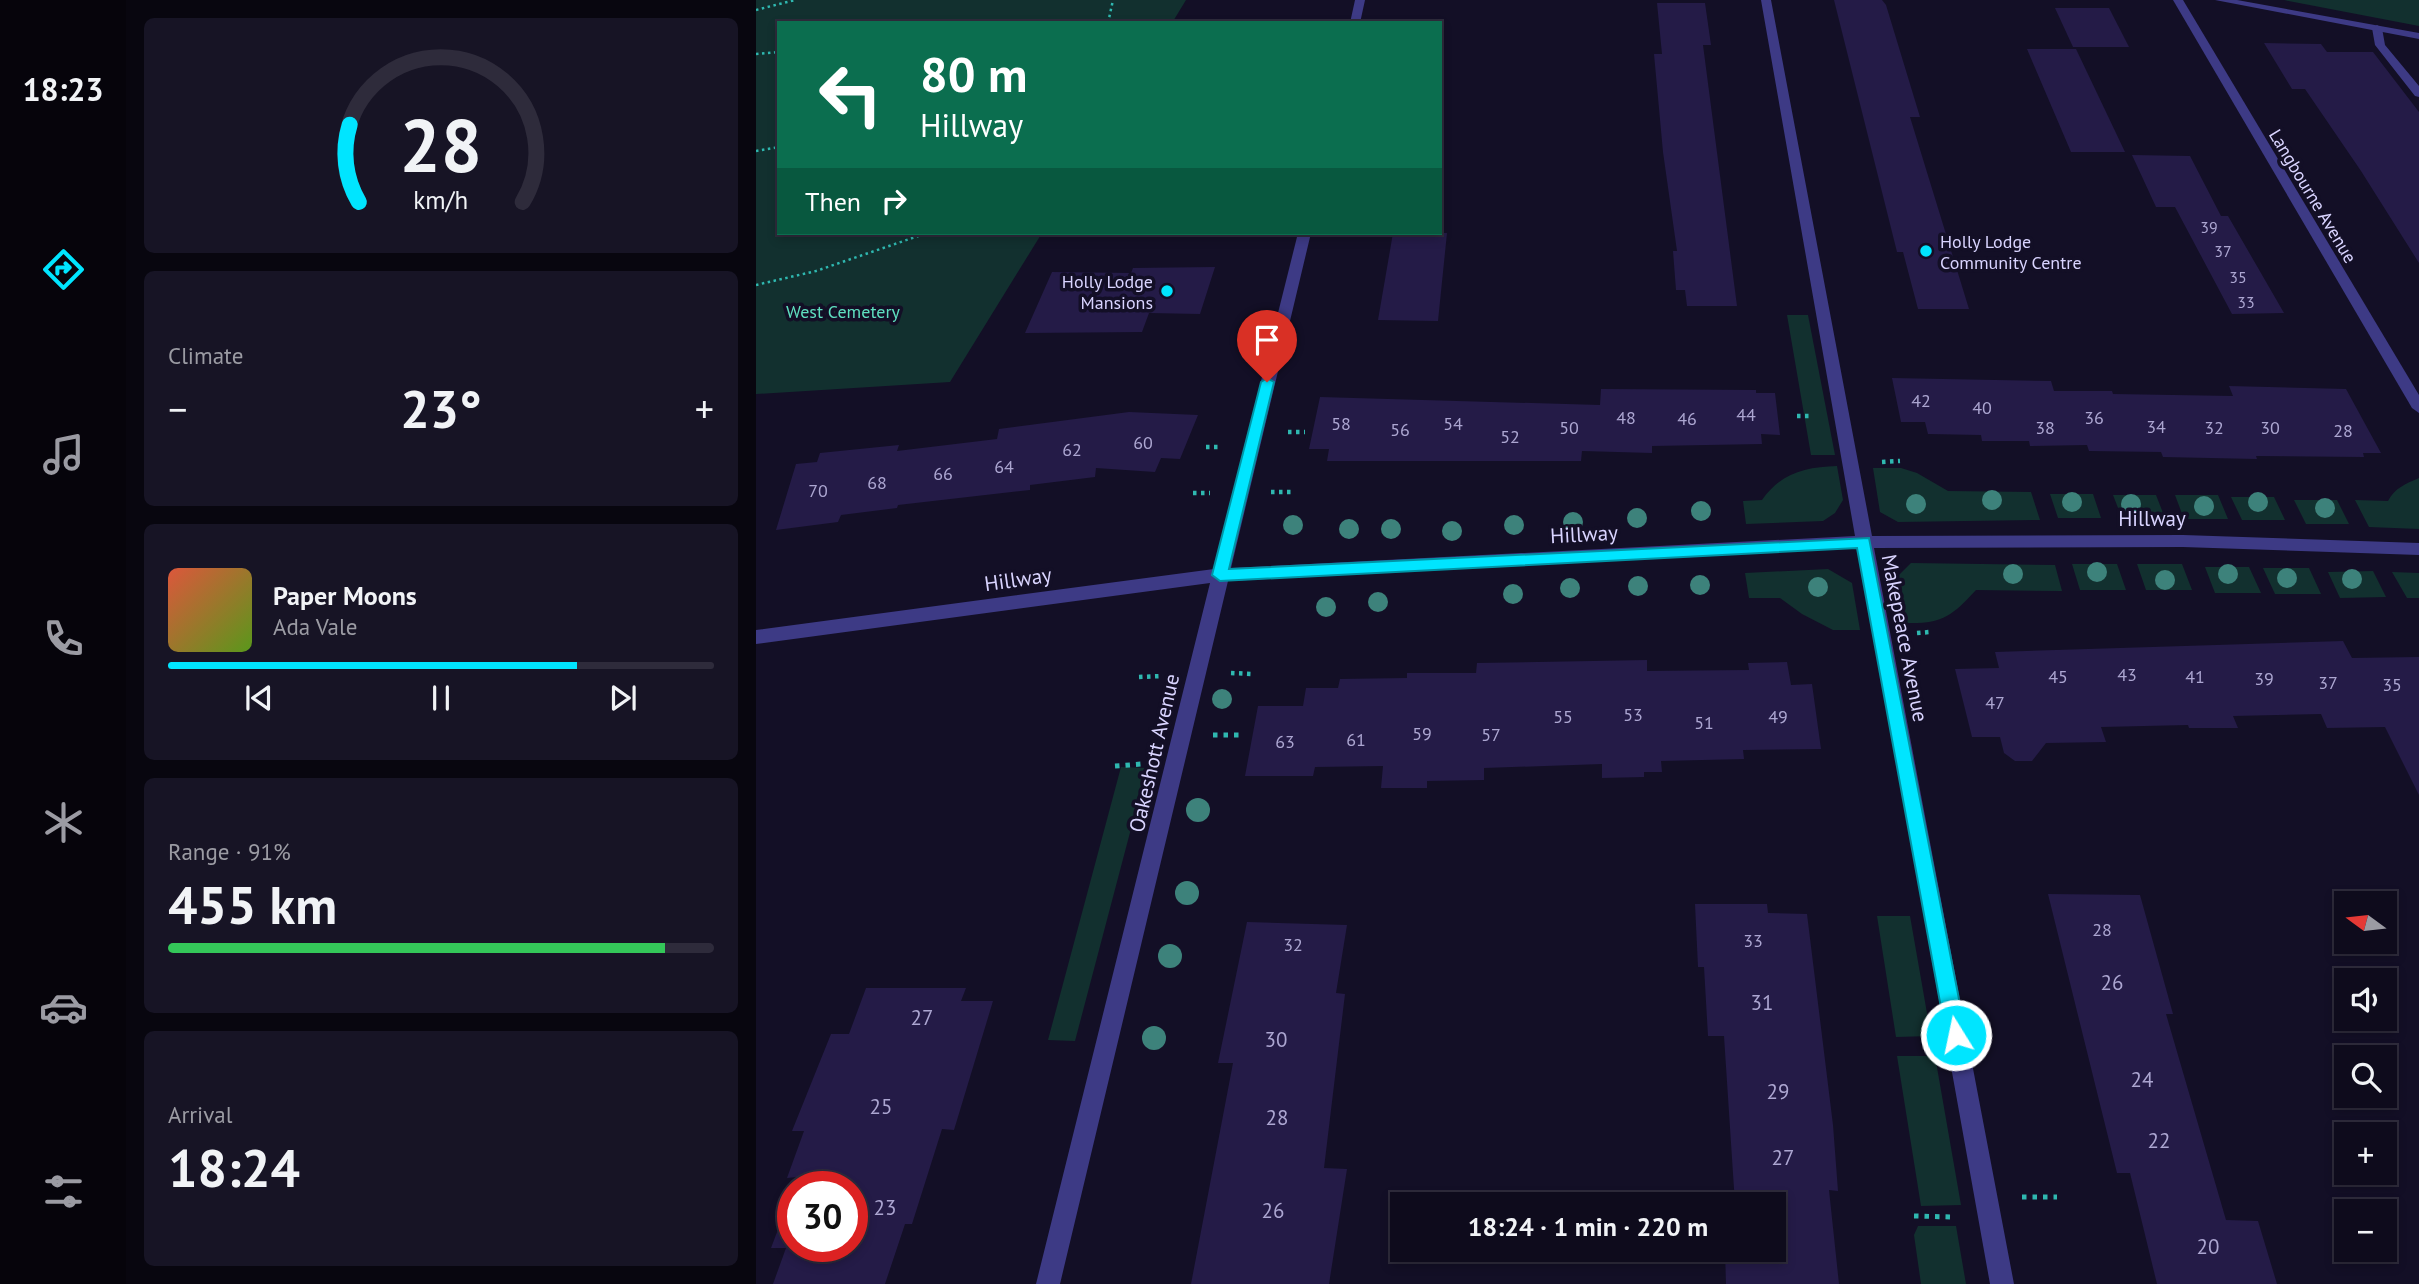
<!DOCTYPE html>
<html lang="en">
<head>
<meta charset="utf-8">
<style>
  body { margin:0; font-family:"PT Sans",sans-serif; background:#171425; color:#f1f3f6; height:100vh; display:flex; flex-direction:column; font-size:26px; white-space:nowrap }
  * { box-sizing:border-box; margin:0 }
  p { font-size:23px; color:#9b9ba3 }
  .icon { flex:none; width:38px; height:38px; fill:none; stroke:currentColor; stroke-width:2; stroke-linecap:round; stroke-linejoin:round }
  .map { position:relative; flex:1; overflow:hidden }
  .details { display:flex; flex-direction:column; gap:18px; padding:18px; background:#08060f; width:630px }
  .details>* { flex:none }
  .top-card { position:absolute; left:21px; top:21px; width:665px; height:214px; border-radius:0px; box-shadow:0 4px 10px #0003,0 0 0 2px #2e2b3b; background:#0b6e4f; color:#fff; overflow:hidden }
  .needle { width:46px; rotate:285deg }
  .tools { position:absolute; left:1578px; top:891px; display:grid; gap:14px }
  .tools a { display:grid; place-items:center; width:63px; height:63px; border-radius:0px; background:#0e0b1c; box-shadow:0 4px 10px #0003,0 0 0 2px #2e2b3b; font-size:35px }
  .speed { position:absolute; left:21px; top:1171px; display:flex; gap:14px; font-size:35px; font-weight:700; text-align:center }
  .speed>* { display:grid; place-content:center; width:91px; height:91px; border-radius:50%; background:#0e0b1c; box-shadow:0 4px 10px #0003,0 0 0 2px #2e2b3b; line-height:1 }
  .speed .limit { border:10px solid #d22; background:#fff; color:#111 }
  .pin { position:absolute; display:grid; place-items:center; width:60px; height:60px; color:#fff; margin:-72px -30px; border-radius:50% 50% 50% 0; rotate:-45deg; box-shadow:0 0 7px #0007 }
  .pin .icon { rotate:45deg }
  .me { position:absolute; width:77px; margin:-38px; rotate:350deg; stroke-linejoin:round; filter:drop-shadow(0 0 5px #0008) }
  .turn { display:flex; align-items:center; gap:24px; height:147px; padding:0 28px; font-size:32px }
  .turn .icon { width:91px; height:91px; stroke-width:2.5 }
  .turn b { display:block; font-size:49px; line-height:60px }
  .then { display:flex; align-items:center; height:66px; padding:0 28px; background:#0003; gap:14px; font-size:26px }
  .big { font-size:52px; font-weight:700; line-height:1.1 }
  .details .tile { flex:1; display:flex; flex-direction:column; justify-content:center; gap:10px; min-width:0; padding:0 24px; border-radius:10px; background:#171425 }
  .details .dial { align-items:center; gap:0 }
  .dial svg { height:182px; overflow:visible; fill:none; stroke:#2e2b3b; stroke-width:7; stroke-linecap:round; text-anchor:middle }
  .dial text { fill:#f1f3f6; stroke:none }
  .song { display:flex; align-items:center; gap:21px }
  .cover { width:84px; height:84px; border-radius:10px; background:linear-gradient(135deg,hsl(10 70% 55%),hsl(90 70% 35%)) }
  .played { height:7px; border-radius:4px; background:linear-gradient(90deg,#00e5ff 75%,#2e2b3b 75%) }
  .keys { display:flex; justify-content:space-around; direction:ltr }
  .heat { display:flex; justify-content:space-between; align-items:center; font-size:38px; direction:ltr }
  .charge { height:10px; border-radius:5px; background:linear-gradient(90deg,#34c759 91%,#2e2b3b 0) }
  .trip { position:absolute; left:634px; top:1192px; width:396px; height:70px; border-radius:0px; background:#0e0b1c; box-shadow:0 4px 10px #0003,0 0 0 2px #2e2b3b; font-weight:700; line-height:70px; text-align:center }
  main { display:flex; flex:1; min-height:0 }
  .menu { display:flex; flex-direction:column; width:126px; justify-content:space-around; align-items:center; background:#06040b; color:#9b9ba3 }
  .menu .icon { width:49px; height:49px }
  .menu .current { color:#00e5ff }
  .menu b { font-size:32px; color:#f1f3f6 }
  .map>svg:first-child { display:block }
  .green { fill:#12302f }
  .building { fill:#241b47 }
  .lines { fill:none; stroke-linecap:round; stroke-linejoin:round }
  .path-far2 { stroke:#2fb8b0; stroke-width:2.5; stroke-dasharray:2.5 3.5; stroke-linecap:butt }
  .path-far1 { stroke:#2fb8b0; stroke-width:4.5; stroke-dasharray:3.5 4.5; stroke-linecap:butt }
  .path { stroke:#2fb8b0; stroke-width:5; stroke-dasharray:4.5 6; stroke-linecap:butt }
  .service { fill:#3d3a85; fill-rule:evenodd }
  .minor { fill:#3d3a85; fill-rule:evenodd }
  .tree { fill:#3d827b }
  .route { fill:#00e5ff; stroke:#0095a6; stroke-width:2 }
  .poi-dot { fill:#00e5ff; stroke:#130f26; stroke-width:2.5 }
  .labels { text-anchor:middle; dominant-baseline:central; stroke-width:7; stroke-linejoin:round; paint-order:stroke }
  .far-number-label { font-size:16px; fill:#aca6d1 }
  .far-street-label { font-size:18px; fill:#d9d4ff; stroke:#130f26 }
  .far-poi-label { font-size:18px; fill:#d9d4ff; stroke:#130f26; text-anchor:start }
  .far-park-label { font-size:18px; fill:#5fe0c0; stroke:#130f26 }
  .number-label { font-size:18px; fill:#aca6d1 }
  .street-label { font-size:21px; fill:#d9d4ff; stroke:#130f26 }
  .near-number-label { font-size:21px; fill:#aca6d1 }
</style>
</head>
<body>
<main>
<nav class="menu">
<b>18:23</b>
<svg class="icon current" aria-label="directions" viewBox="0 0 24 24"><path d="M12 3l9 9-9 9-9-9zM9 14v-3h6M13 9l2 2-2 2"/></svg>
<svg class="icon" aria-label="music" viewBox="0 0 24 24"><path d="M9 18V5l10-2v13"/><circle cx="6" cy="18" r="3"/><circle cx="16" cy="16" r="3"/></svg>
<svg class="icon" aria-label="phone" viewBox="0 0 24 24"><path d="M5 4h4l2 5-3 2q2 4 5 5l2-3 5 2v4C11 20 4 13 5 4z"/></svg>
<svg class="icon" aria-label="climate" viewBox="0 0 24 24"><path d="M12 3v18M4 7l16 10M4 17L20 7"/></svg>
<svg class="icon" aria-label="car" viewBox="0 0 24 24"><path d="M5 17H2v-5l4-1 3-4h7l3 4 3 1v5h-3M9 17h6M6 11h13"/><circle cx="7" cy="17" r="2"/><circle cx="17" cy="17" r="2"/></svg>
<svg class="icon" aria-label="filters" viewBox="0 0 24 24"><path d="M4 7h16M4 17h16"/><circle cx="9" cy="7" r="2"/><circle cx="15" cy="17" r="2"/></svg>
</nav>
<section class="details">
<div class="tile dial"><svg viewBox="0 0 100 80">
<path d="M14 69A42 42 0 1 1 86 69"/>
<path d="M14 69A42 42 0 0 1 10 35" stroke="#00e5ff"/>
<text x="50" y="56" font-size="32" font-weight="700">28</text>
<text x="50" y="72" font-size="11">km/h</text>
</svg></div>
<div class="tile"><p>Climate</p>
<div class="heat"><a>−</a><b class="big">23°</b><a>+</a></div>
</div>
<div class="tile">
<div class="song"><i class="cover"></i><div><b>Paper Moons</b><p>Ada Vale</p></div></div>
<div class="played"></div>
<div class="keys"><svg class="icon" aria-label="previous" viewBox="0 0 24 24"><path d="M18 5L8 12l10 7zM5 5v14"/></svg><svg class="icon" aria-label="pause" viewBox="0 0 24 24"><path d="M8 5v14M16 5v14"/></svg><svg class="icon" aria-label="next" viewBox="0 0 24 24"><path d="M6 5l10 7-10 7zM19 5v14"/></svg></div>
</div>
<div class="tile"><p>Range · 91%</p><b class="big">455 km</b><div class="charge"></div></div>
<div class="tile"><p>Arrival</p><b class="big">18:24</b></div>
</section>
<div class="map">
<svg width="1663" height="1284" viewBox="0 0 1663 1284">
  <rect width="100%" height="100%" fill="#130f26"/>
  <g class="green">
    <path d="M0 0H430L416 23H23V233H286L194 382 0 394Z"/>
    <path d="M1528 0H1663V26Z"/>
    <path d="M1031 315H1052L1079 455H1055Z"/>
    <path d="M1081 466 1087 500 1079 513 1067 521 990 524 987 501 1006 500C1025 473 1049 467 1081 466Z"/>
    <path d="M1117 468H1145L1161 473 1192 491 1275 492 1284 520 1142 522 1124 512Z"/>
    <path d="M1663 478V529L1613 527 1599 500 1632 501C1639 488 1649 484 1663 478Z"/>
    <path d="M1294 494H1337L1345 518H1302Z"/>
    <path d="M1357 495H1400L1409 518H1366Z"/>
    <path d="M1419 495H1462L1472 519H1428Z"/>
    <path d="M1475 497H1518L1529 520H1486Z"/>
    <path d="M1538 500H1581L1593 524H1550Z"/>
    <path d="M1155 563 1299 565 1306 591 1220 590C1195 617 1186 624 1149 623L1139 579Z"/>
    <path d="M1316 564H1361L1370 590H1324Z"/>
    <path d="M1381 564H1426L1436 590H1390Z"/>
    <path d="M1449 567H1493L1505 593H1459Z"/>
    <path d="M1507 568H1553L1565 594H1519Z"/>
    <path d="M1072 569 1096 583 1104 630H1077L1046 614 1024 598H993L989 573Z"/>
    <path d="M1617 571 1630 597 1584 598 1572 572Z"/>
    <path d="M1636 572 1663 573V598H1651Z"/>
    <path d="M365 767 391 768 319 1041 292 1040Z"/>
    <path d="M1121 916H1154L1175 1036 1140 1037Z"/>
    <path d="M1141 1056H1179L1205 1205 1165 1206Z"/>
    <path d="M1162 1226H1200L1210 1284H1165L1158 1235Z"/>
  </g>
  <g class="building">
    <path d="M1078 0H1126L1130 5 1164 117H1154L1213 309H1162L1147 252H1141Z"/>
    <path d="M901 3H949L955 45H947L981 306H931L929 290H920L917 251H921L907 152 898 54H906Z"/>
    <path d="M1299 8H1353L1373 47H1317Z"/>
    <path d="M1508 43 1565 44 1571 52H1617L1663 112V263L1605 171 1549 89H1536Z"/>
    <path d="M1271 49H1320L1369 152H1315Z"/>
    <path d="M1376 155 1434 156 1465 216H1472L1528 313 1476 314 1419 207H1400Z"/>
    <path d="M637 233H691L682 321 622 320Z"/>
    <path d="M459 267 444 314 393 313 386 332 269 333 296 272 375 273 377 268Z"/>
    <path d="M1136 378 1295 381 1298 391H1356L1357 394 1477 396 1473 386 1590 389 1625 453H1607L1608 457 1500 456 1501 459 1407 457 1405 452 1333 451 1331 445 1274 446 1273 441H1226L1225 435 1172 434 1169 422H1145Z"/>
    <path d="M845 389 1000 390V393H1019L1024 435 1005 434 1006 444 896 446V453L826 451 825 461H571L573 449H553L564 397 844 405Z"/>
    <path d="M373 412 442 415 424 459 405 458 399 472 340 468 339 477 274 485V490L142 505 141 508 85 515 82 522 20 530 40 464 61 462 64 453 143 445 141 451 241 439 243 429Z"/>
    <path d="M1587 641 1596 658 1663 657V795L1629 727 1571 728 1565 714 1477 716 1482 728H1433L1432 725 1345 727 1350 742 1290 743 1276 761H1259L1248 753 1244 737H1216L1199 669 1243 668 1239 652Z"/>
    <path d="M891 660V671L993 670 992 663 1031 662 1035 685 1056 684 1065 749 987 750 988 759 905 761 906 772H888V777L846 778V764L728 768V780L671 781V788H625L627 766 559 767 557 776H489L502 706H547L550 688H582L584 679 651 678V673H720L721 663Z"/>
    <path d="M1292 894 1384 895 1417 1014H1410L1470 1220 1502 1221 1521 1284H1401L1374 1173H1361Z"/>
    <path d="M939 904H1011L1012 913 1051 914 1077 1125 1082 1191 1073 1190 1083 1284H970L969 1250H1017V1204H979L968 1036H952L948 967H942Z"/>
    <path d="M491 922 591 925 580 993 589 994 568 1168 591 1169 573 1284H435L477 1063H462Z"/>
    <path d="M110 988H210L205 1001H237L198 1130 186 1129 156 1224H149L129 1284H17L30 1248H15L37 1190V1246H96V1186H38L41 1177 31 1178 48 1131H36L75 1034H93Z"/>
  </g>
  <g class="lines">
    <g class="path-far2">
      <path d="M0 10 39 0"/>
      <path d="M352 23 357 0"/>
      <path d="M0 54 23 52"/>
      <path d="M0 151 23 147"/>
      <path d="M0 285 60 271 171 233"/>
    </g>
    <g class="path-far1">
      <path d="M1041 416H1054"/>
      <path d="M532 432H549"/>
      <path d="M450 447H463"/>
      <path d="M1126 462 1144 461"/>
      <path d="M515 492H537"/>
      <path d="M437 493H454"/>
      <path d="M1161 633 1174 632"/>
      <path d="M475 673 497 674"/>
      <path d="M383 677 407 676"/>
    </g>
    <g class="path">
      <path d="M457 735H485"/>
      <path d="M359 766 386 764"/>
      <path d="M1266 1197H1301"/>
      <path d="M1158 1216 1198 1217"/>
    </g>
    <path class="service" d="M1621 25 1626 28 1629 45 1663 86V97L1659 96 1619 45 1616 28Z"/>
    <g class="minor">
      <path d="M599 0H609L604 23H594Z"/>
      <path d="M1005 0H1015L1116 536 1427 535 1663 543V555L1427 547 1118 548 1258 1284H1234L1102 548 472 581 304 1284H280L454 583 0 644V630L458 569 542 233H555L475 568 1099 536Z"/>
      <path d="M1417 0H1427L1663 395V413L1656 408Z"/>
      <path d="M1459 0H1481L1663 33V39Z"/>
    </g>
  </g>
  <g class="tree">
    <circle cx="1236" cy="500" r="10"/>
    <circle cx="1316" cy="502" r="10"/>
    <circle cx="1502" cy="502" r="10"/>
    <circle cx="1160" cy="504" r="10"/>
    <circle cx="1375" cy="504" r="10"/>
    <circle cx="1448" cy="506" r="10"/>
    <circle cx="1569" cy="508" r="10"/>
    <circle cx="945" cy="511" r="10"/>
    <circle cx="881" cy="518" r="10"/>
    <circle cx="817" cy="522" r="10"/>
    <circle cx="537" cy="525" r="10"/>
    <circle cx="758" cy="525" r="10"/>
    <circle cx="593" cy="529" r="10"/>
    <circle cx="635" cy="529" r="10"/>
    <circle cx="696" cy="531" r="10"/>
    <circle cx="1341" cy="572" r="10"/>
    <circle cx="1257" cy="574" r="10"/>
    <circle cx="1472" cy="574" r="10"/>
    <circle cx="1531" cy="578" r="10"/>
    <circle cx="1596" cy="579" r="10"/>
    <circle cx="1409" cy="580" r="10"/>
    <circle cx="944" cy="585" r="10"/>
    <circle cx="882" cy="586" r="10"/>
    <circle cx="1062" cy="587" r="10"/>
    <circle cx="814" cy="588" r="10"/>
    <circle cx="757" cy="594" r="10"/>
    <circle cx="622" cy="602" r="10"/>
    <circle cx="570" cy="607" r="10"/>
    <circle cx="466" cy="699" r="10"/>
    <circle cx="442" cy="810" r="12"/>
    <circle cx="431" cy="893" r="12"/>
    <circle cx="414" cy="956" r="12"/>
    <circle cx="398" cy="1038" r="12"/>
  </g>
  <path class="route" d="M511 378 518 382 473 569 1113 538 1210 1035 1207 1042 1200 1045 1193 1042 1190 1035 1101 548 464 581 456 575 505 382Z"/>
  <g class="poi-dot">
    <circle cx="1170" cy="251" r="7"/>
    <circle cx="411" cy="291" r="7"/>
  </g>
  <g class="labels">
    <g class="far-number-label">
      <text x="1453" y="227">39</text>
      <text x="1467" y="251">37</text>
      <text x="1482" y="277">35</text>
      <text x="1490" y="302">33</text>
    </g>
    <g class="far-street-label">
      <text transform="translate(1557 196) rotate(59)">Langbourne Avenue</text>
    </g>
    <g class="far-poi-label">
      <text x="1184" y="241">Holly Lodge<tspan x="1184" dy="21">Community Centre</tspan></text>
      <text x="397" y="281" text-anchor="end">Holly Lodge<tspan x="397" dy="21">Mansions</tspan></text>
    </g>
    <g class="far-park-label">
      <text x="87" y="311">West Cemetery</text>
    </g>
    <g class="number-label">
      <text x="1165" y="400">42</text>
      <text x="1226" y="407">40</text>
      <text x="990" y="414">44</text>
      <text x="870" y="417">48</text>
      <text x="1338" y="417">36</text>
      <text x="931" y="418">46</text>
      <text x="585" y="423">58</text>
      <text x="697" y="423">54</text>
      <text x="1400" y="426">34</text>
      <text x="813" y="427">50</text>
      <text x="1289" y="427">38</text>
      <text x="1458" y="427">32</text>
      <text x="1514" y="427">30</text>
      <text x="644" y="429">56</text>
      <text x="1587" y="430">28</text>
      <text x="754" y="436">52</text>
      <text x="387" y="442">60</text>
      <text x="316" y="449">62</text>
      <text x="248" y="466">64</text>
      <text x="187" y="473">66</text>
      <text x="121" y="482">68</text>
      <text x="62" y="490">70</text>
      <text x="1371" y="674">43</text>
      <text x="1302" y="676">45</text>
      <text x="1439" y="676">41</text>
      <text x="1508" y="678">39</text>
      <text x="1572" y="682">37</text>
      <text x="1636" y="684">35</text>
      <text x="1239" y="702">47</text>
      <text x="877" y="714">53</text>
      <text x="807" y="716">55</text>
      <text x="1022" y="716">49</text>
      <text x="948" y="722">51</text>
      <text x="666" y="733">59</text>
      <text x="735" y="734">57</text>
      <text x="600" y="739">61</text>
      <text x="529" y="741">63</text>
      <text x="1346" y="929">28</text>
      <text x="997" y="940">33</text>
      <text x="537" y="944">32</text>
    </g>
    <g class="street-label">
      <text x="1396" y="518">Hillway</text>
      <text transform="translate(828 534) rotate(-3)">Hillway</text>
      <text transform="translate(262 579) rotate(-8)">Hillway</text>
      <text transform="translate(1149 638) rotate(79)">Makepeace Avenue</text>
      <text transform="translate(398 753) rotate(-77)">Oakeshott Avenue</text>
    </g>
    <g class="near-number-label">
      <text x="1356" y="982">26</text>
      <text x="1006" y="1002">31</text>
      <text x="166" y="1017">27</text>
      <text x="520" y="1039">30</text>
      <text x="1386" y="1079">24</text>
      <text x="1022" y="1091">29</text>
      <text x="125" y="1106">25</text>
      <text x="521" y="1117">28</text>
      <text x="1403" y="1140">22</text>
      <text x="1027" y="1157">27</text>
      <text x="129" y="1207">23</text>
      <text x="517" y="1210">26</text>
      <text x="1452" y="1246">20</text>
    </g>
  </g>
</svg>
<div class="tools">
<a><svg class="needle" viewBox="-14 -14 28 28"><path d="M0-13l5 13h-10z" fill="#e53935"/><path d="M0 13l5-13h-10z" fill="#9b9ba3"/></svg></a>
<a><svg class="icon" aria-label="sound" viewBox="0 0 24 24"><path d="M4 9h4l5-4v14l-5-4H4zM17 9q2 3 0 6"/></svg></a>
<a><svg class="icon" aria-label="search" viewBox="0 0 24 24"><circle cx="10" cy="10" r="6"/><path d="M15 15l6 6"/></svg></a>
<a>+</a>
<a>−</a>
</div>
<div class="speed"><div class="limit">30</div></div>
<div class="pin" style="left:511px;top:382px;background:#d93025"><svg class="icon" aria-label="arrive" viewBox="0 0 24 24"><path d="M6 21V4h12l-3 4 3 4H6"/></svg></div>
<svg class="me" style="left:1200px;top:1035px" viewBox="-20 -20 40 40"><circle r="17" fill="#00e5ff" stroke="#fff" stroke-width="3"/><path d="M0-11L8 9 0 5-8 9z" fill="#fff"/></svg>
<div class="trip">18:24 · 1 min · 220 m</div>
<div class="top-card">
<div class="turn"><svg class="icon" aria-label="left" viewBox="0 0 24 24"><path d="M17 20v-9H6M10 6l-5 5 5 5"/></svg><div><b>80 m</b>Hillway</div></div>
<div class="then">Then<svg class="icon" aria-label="right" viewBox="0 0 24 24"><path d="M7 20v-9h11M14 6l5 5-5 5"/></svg></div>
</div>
</div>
</main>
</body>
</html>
